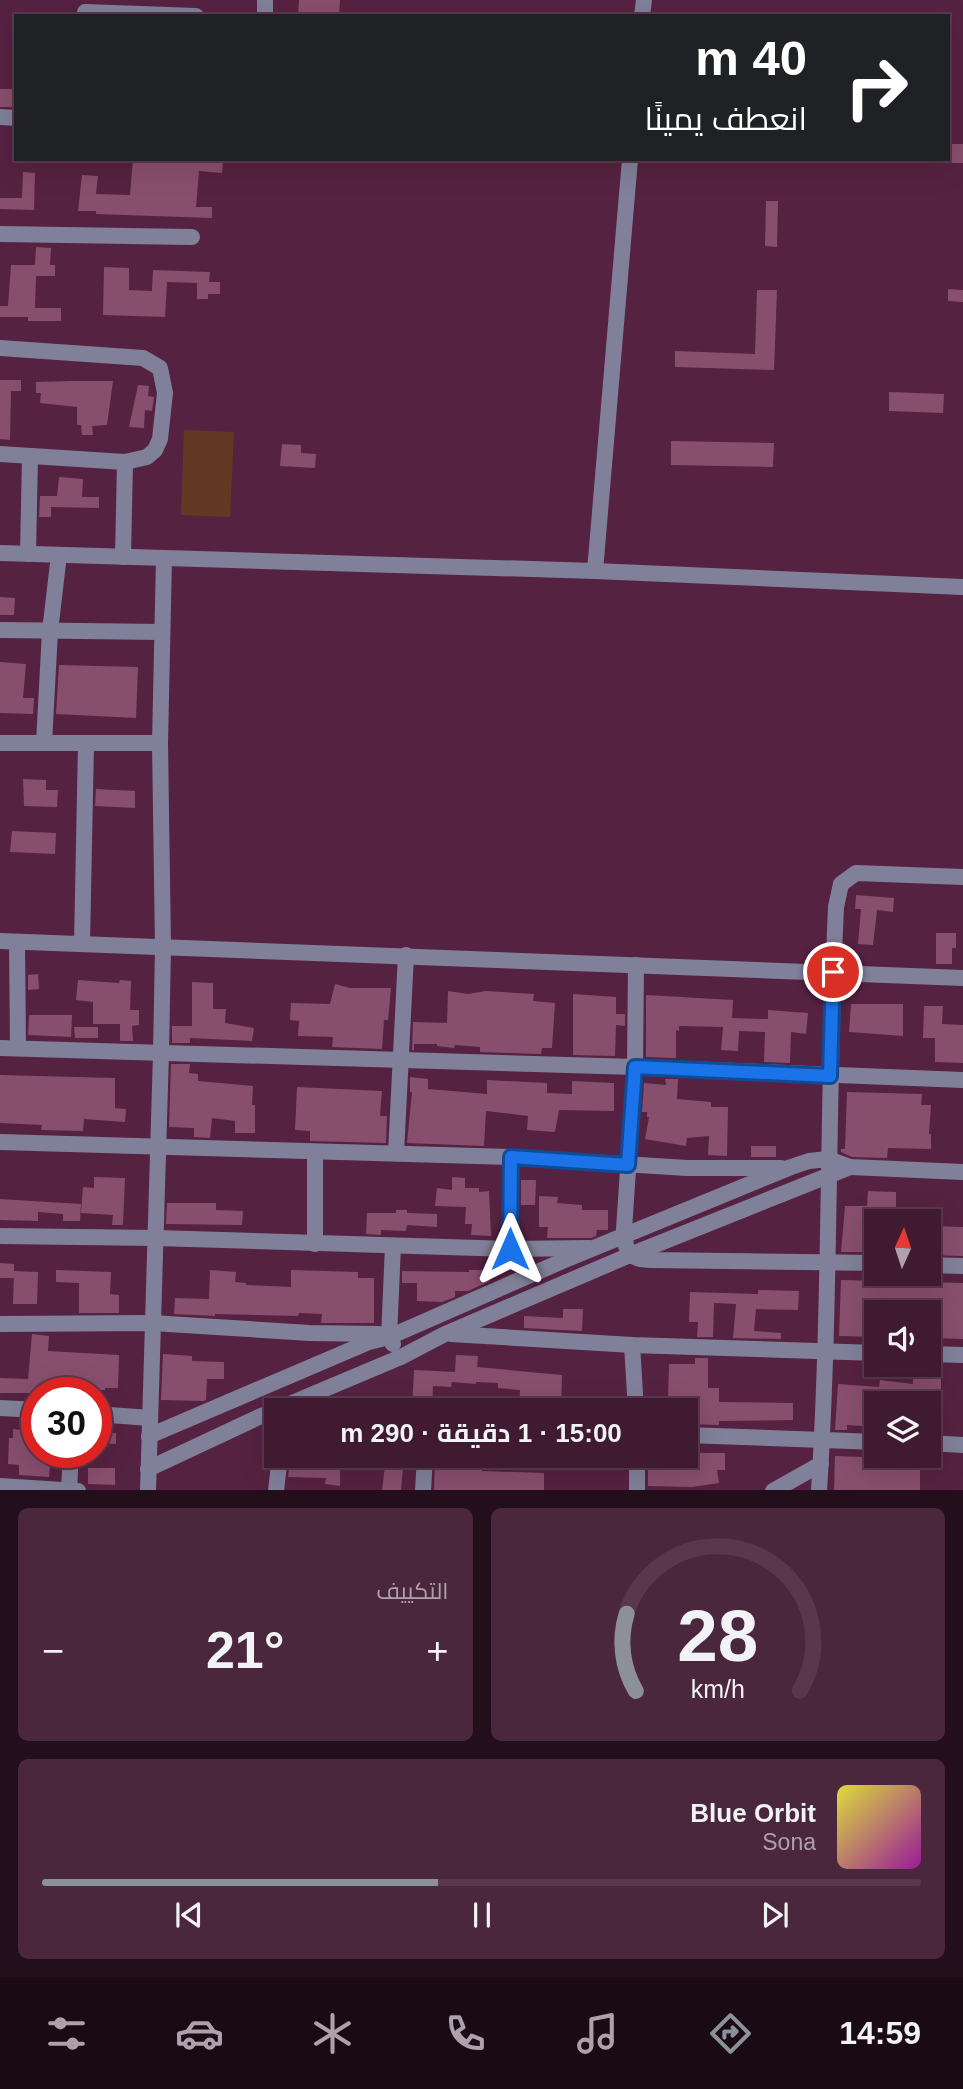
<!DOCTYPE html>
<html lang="ar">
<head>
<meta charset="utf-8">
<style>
  body { margin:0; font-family:Helvetica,Cairo,sans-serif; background:#4b273d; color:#f1f3f6; direction:rtl; height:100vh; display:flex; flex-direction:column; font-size:26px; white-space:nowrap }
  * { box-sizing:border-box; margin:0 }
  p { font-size:23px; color:#aea1ab }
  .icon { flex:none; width:38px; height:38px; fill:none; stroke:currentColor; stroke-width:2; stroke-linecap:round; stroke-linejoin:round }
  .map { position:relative; height:1490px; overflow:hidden; direction:ltr }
  .drawer { display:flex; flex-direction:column; gap:18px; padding:18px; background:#230e1b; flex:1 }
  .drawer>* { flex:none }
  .banner { position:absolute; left:14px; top:14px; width:936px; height:147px; border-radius:0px; box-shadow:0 7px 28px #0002,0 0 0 2px #59384d; direction:rtl; background:#202124; color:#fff; overflow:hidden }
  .needle { width:46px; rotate:3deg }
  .tools { position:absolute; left:864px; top:1209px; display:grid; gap:14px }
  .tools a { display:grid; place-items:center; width:77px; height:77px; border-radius:0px; background:#401a31; box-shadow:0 7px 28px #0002,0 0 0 2px #59384d; font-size:35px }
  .speed { position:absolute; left:21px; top:1377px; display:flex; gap:14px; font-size:35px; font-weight:700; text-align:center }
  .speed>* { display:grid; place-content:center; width:91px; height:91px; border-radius:50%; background:#401a31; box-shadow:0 7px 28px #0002,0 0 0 2px #59384d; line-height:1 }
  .speed .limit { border:10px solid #d22; background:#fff; color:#111 }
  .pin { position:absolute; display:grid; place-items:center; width:60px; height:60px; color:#fff; margin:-30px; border:4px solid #fff; border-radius:50%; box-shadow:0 2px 7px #0007 }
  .me { position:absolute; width:77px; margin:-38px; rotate:0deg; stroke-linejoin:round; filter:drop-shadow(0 0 5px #0008) }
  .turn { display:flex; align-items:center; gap:24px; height:147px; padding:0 28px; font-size:32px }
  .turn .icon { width:91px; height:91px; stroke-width:2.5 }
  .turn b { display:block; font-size:49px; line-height:60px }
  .big { font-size:52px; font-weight:700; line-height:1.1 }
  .drawer .tile { flex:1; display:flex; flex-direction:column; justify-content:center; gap:10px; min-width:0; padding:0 24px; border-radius:10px; background:#4b273d }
  .drawer .dial { align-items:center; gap:0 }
  .dial svg { height:182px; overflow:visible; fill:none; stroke:#59384d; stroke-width:7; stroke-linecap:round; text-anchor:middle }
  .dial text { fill:#f1f3f6; stroke:none }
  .song { display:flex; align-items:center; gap:21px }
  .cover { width:84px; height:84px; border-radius:10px; background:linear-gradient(135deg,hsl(60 70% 55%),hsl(300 70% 35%)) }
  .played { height:7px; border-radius:4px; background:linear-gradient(90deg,#8c9099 45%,#59384d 45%) }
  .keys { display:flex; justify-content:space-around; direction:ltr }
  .heat { display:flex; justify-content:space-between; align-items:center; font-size:38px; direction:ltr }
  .drawer .tiles { flex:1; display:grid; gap:18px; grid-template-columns:1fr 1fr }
  .tile:last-child { grid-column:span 2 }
  .trip { position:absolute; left:264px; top:1398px; width:434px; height:70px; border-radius:0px; background:#401a31; box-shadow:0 7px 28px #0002,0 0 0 2px #59384d; font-weight:700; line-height:70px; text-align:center; direction:rtl }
  .menu { display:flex; height:112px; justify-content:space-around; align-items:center; background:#1a0a14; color:#aea1ab }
  .menu .icon { width:49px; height:49px }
  .menu .active { color:#8c9099 }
  .menu b { font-size:32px; color:#f1f3f6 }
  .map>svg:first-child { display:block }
  .green { fill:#633924 }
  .building { fill:#884e6e }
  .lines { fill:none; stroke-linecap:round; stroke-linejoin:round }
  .minor { stroke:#80809a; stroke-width:16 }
  .route-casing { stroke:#114b97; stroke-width:18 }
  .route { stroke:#1a73e8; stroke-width:12 }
</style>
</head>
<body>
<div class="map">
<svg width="963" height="1491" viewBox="0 0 963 1491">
  <rect width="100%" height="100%" fill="#562241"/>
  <path class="green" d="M184 430 234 432 230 517 181 515Z"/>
  <g class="building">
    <path d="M299 0H340L339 16H298Z"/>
    <rect x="0" y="89" width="14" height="18"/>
    <rect x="949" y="144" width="14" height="19"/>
    <path d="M133 159 223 162 222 173 199 171 196 207H212V218L96 214V211H78L82 175 98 176 96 194 130 195Z"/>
    <path d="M23 172 35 173 34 210 0 209V198H22Z"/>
    <path d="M766 201H778L777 247 765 246Z"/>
    <path d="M36 247 51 248 50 265H55V276H36L35 308H61V321H28V317H0V306H8L11 265H35Z"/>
    <path d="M104 267 129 268V290L152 291 153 270 210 272 209 282H220V294H208V299H197V283L167 282 165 317 103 315Z"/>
    <path d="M948 289 963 290V302L948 301Z"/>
    <path d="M757 290H777L774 370 675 367V351L755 354Z"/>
    <path d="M0 380H21V391H11L10 440 0 439Z"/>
    <path d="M71 381H113L107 425 92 426 93 435H82L81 425H77V407L40 403 41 393H36V382Z"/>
    <path d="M138 385 149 386 148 396 154 397 152 411 145 410 144 428 129 427Z"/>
    <path d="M889 392 944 394 943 413 889 411Z"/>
    <path d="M671 441 774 443 773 467 671 465Z"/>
    <path d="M282 444 301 445V453L316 454 315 468 280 466Z"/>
    <path d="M59 477 83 479 82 497H99V508L51 507V517H39L40 496H57Z"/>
    <path d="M0 597 15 598 14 615H0Z"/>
    <path d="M0 662 26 664 23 698H34L33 714 0 713Z"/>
    <path d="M59 665 138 667 136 718 56 714Z"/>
    <path d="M23 779 46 780V790H58L57 807 24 806Z"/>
    <path d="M96 789 135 791V808L95 806Z"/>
    <path d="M12 831 56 833 55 854 10 852Z"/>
    <path d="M856 895 894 898 893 912 877 910 873 945 858 944 861 909H855Z"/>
    <path d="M936 933H956V948H952V964H936Z"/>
    <path d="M38 974 39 989 28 990V975Z"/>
    <path d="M78 980 119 983 120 980 131 981 130 1010H139V1025L132 1026 133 1041H120V1024H93V1002L76 1000Z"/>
    <path d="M192 982 213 983V1009H226L225 1023 254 1028 252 1041 190 1038V1043H172V1026H192Z"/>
    <path d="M335 984 350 988H391L388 1020H384L382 1049 332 1047 333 1037 298 1036 299 1021 290 1020 291 1003 330 1004Z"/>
    <path d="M448 991 468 994 486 991 534 994 533 1001 555 1003 552 1048H542L541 1054 480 1052V1047L455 1045 454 1048 437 1046V1044H414V1050H412L413 1022 447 1023Z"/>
    <path d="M573 994 616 997V1014H625V1026L616 1025 615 1056 573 1055Z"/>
    <path d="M646 995 733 1000 732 1018 768 1019V1010L808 1013 806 1034 791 1032 790 1063 764 1062 765 1032 739 1031 738 1051 721 1050 723 1027 679 1026V1031L676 1030V1058L646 1057Z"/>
    <path d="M851 1004H903V1036L849 1032Z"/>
    <path d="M924 1006H943L942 1024 963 1025V1063L935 1062V1038H923Z"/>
    <path d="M29 1015H72L71 1037 28 1035Z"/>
    <path d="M74 1027H98V1038H75Z"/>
    <path d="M171 1064H190L189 1073 198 1074V1081L253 1086 252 1105H255V1133H235V1121L212 1118 210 1138 194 1137V1128L169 1127Z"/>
    <path d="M0 1075 115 1078V1108L126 1109 125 1122 84 1119 83 1131 41 1130 42 1125 0 1123Z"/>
    <path d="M410 1077 428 1079V1089L487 1094V1080L547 1083V1093L572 1094V1081L614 1083V1111L559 1110 555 1132 527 1130 528 1116 486 1111 484 1146 407 1143 412 1092H410Z"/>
    <path d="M665 1079H678L677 1099 711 1102V1107H728L727 1156 708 1155 709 1136 687 1138 686 1146 645 1139 649 1117H647V1112H642L644 1083 666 1085Z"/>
    <path d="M297 1087 382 1091 380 1116H387L386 1143 310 1141V1131L295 1130Z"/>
    <path d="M847 1092 922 1094 921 1105H931L929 1134H931V1149L888 1148 887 1158 852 1157 841 1152V1149H845Z"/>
    <rect x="751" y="1146" width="25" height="11"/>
    <path d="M94 1177 125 1178 123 1225H112L113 1215 81 1213 83 1187 94 1188Z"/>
    <path d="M452 1177 465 1178V1188H479V1192L489 1191 491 1236 471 1235 472 1224H465L466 1207 435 1206 437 1188 452 1190Z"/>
    <path d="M521 1180H536L535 1205H521Z"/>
    <path d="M868 1191 896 1192V1207H928L927 1221 877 1219V1252H841L845 1206H867Z"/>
    <path d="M539 1196 558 1197 557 1203 582 1205V1210H608V1230H597L596 1236 591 1238H547L548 1227H539Z"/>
    <path d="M0 1199 81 1204 80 1221H63V1214L38 1212V1221L0 1220Z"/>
    <path d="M167 1203H216V1210L243 1211 242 1225 166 1224Z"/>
    <path d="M396 1210H407V1213L437 1214V1227L407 1225 406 1231 381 1230V1235L366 1234 367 1213H396Z"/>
    <path d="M929 1226 963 1227V1256L929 1255Z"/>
    <path d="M0 1263 14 1264V1278H0Z"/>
    <path d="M56 1270 111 1272 110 1294 119 1295V1313H79V1283L56 1282Z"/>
    <path d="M210 1270 236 1272 235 1282 246 1283V1285L291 1287V1270L358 1272V1278H374V1323H321L322 1314 299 1313 298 1316 215 1314V1316L174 1314 175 1298 209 1299Z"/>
    <path d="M469 1270H490V1281L468 1291H455V1297L442 1302 417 1301V1283H402V1271L469 1272Z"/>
    <path d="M14 1271 38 1272 37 1304H13Z"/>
    <path d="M841 1280 963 1283V1339L929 1338V1312L877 1310V1337L839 1336Z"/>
    <path d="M758 1290 799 1291 798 1310 756 1309 754 1331 781 1333V1339L733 1338 736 1304 714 1303 713 1337H697L698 1322H689L690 1292 758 1294Z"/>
    <path d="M563 1309H583L582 1331 524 1328V1316L563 1318Z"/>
    <path d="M32 1334 49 1336 48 1351 119 1355 118 1388H105V1390H83V1393H0V1378L28 1379Z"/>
    <path d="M163 1354 192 1356V1361L224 1362V1379H207L206 1400 203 1401 161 1400Z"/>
    <path d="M456 1355 478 1356 477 1367 562 1375 561 1410H519L520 1390 498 1388V1383L476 1382V1384L452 1382 451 1387 433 1386 432 1410H412L414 1370 455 1372Z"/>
    <path d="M695 1358H708V1388H719V1402L793 1403V1420L719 1421V1425L686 1424V1410H665V1400H668L669 1364H695Z"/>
    <path d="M913 1373H941V1403H916V1397L886 1396V1404H877V1427L847 1425V1430H835L838 1384 879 1387 880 1380 913 1384Z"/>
    <path d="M13 1429 31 1431 30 1439H37V1452H54L53 1467H50L49 1477 19 1475V1465L8 1464 9 1438H13Z"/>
    <path d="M96 1433H116V1444L96 1443Z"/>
    <path d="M695 1453H725V1470H717L719 1483 692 1487 648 1486V1456H695Z"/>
    <path d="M835 1456 920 1459V1490H834Z"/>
    <path d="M290 1457 340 1458V1486L325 1484 326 1478 288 1477Z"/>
    <path d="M435 1458 483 1461 482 1471 544 1473V1490H434Z"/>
    <path d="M385 1466 403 1468 401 1490H382Z"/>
    <path d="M88 1468H115V1485L88 1484Z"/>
  </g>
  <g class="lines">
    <g class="minor">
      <path d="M85 12 196 16"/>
      <path d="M265 16V0"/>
      <path d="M642 16 644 0"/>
      <path d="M0 117 16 118"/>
      <path d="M0 234 192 237"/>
      <path d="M0 348 143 358 160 368 165 393 160 439 155 450 147 457 125 462 0 454"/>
      <path d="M0 553 595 571 963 587"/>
      <path d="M28 554 30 456"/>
      <path d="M123 557 125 462"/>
      <path d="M595 571 630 159"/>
      <path d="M0 630 162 632"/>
      <path d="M0 743H160"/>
      <path d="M44 743 50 631 59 555"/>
      <path d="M0 941 963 978"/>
      <path d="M17 942 18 1048"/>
      <path d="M82 944 86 743"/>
      <path d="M636 965 635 1067 624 1229 626 1246 630 1255 640 1259 650 1260 877 1263"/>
      <path d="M0 1048 635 1067 963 1080"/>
      <path d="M0 1142 511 1157 687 1168H781"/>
      <path d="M396 1153 406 955"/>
      <path d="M0 1236 156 1238 510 1249 589 1248"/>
      <path d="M315 1244V1152"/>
      <path d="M393 1246 389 1337 393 1344"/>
      <path d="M510 1249 511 1157"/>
      <path d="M929 1265 963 1266"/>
      <path d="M0 1324 152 1323 310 1333 379 1334"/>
      <path d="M451 1334 632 1345 877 1353"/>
      <path d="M632 1345 636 1410"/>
      <path d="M929 1354 963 1355"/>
      <path d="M0 1408 37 1410"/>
      <path d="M96 1414 150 1418"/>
      <path d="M686 1435 877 1442"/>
      <path d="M149 1436 369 1342 389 1337 567 1259 791 1167 809 1161 828 1159 850 1167 963 1172"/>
      <path d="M929 1443 963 1445"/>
      <path d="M637 1456V1491"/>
      <path d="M148 1469 261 1416 401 1357 445 1334 630 1255 850 1167"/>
      <path d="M0 1486 78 1491"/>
      <path d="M69 1490 71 1452"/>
      <path d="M148 1491 161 1053 163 947 160 743 164 558"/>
      <path d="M276 1491 280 1456"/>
      <path d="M423 1491 425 1456"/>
      <path d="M773 1491 821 1464"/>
      <path d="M819 1491C831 1296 827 1101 836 907L841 884 856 873 963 877"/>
    </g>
  </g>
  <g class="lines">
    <defs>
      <path id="route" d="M510 1249 511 1157 628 1165 635 1067 830 1076 833 972"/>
    </defs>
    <use href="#route" class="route-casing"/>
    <use href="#route" class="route"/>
  </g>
</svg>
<div class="tools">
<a><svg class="needle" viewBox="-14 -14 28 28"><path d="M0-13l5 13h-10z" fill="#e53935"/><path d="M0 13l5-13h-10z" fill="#aea1ab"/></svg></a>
<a><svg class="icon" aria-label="sound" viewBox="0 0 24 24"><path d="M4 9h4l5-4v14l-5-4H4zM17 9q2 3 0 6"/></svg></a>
<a><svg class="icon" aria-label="layers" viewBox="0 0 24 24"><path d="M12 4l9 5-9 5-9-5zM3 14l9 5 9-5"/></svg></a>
</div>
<div class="speed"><div class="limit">30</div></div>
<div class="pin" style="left:833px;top:972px;background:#d93025"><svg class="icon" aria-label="arrive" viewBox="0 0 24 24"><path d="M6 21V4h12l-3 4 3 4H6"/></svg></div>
<svg class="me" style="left:510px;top:1249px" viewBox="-20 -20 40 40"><path d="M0-17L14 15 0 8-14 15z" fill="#1a73e8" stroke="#fff" stroke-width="4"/></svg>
<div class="trip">15:00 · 1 دقيقة · 290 m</div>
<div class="banner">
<div class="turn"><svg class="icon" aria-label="right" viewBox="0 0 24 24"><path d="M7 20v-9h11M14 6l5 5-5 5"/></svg><div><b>40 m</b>انعطف يمينًا</div></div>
</div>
</div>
<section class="drawer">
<div class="tiles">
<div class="tile dial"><svg viewBox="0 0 100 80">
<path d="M14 69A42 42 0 1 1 86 69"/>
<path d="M14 69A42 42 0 0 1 10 35" stroke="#8c9099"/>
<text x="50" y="56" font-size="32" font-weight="700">28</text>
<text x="50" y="72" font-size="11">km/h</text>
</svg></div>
<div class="tile"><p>التكييف</p>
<div class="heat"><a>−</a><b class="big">21°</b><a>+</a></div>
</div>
<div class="tile">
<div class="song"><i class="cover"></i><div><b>Blue Orbit</b><p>Sona</p></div></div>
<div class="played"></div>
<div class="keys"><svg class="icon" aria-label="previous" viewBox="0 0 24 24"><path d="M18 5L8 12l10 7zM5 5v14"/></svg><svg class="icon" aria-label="pause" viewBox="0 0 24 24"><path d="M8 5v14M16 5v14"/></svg><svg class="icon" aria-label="next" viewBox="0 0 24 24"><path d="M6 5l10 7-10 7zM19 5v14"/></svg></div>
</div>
</div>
</section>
<nav class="menu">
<b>14:59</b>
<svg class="icon active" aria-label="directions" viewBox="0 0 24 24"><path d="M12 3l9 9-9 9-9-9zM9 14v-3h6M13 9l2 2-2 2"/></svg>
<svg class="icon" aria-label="music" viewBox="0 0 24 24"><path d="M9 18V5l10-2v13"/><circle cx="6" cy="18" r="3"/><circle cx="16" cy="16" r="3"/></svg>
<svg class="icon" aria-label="phone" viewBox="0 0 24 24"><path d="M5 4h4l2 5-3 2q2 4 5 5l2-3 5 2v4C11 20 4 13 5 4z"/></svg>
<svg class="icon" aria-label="climate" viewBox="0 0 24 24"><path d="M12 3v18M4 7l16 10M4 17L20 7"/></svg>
<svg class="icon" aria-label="car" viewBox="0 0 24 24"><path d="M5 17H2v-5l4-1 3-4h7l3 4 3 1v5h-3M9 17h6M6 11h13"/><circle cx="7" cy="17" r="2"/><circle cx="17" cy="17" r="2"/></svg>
<svg class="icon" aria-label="filters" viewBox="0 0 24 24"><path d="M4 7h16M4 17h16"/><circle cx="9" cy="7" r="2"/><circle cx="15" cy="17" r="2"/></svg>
</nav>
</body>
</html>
